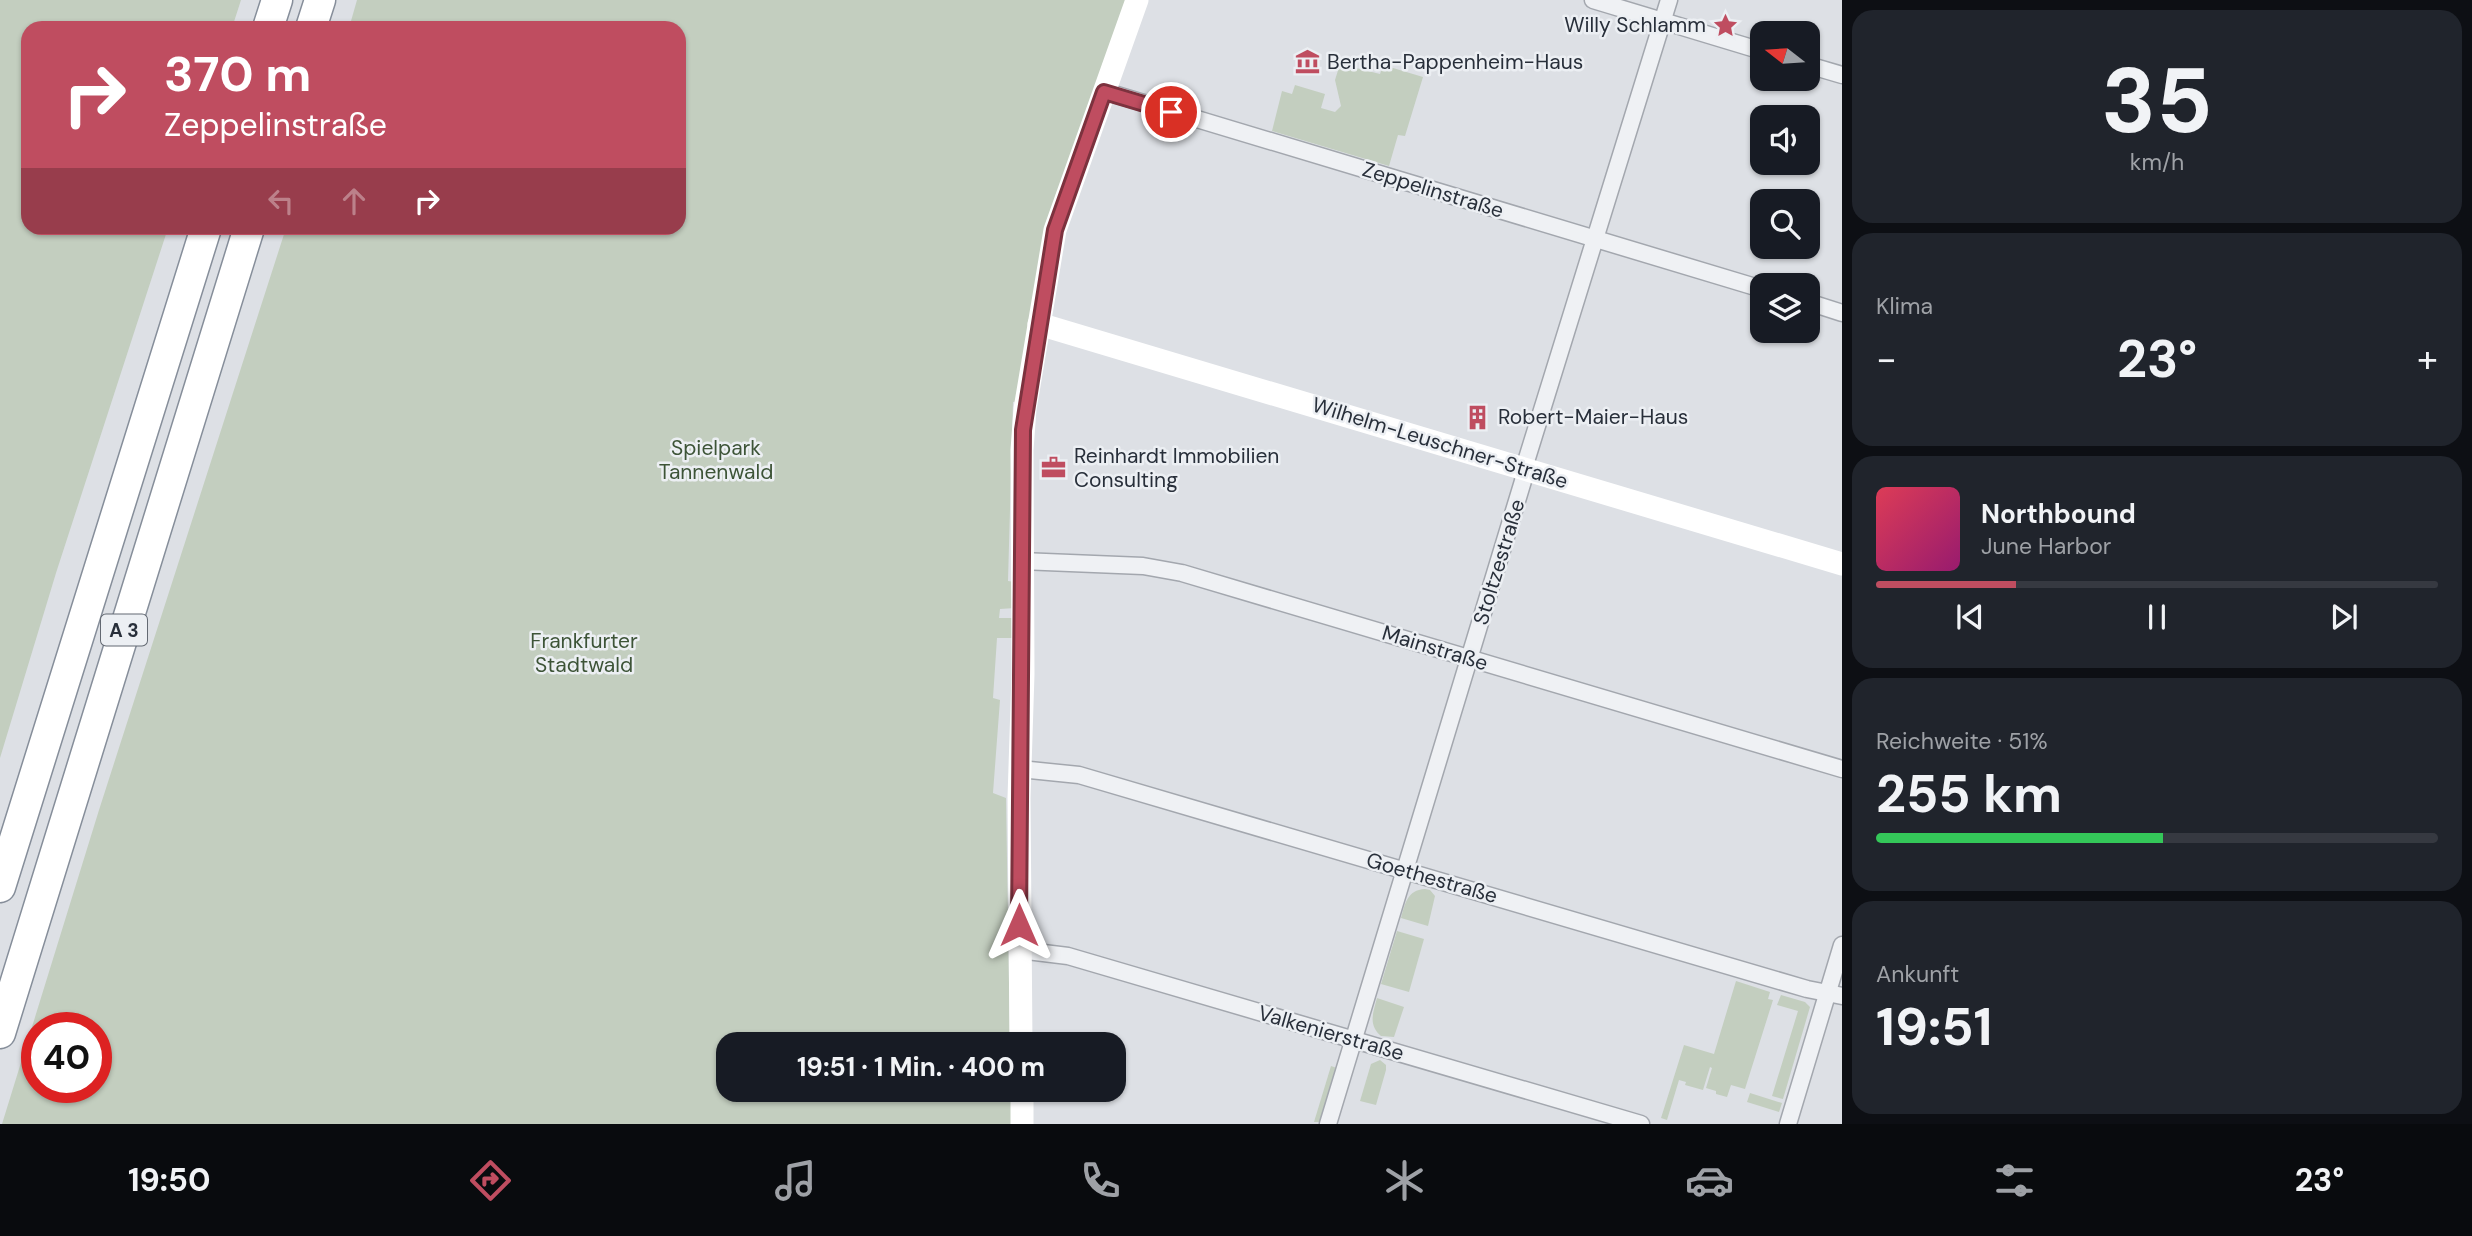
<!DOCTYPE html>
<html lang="de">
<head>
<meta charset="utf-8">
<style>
  body { margin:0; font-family:"DM Sans",sans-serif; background:#20242c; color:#f1f3f6; height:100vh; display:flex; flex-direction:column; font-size:26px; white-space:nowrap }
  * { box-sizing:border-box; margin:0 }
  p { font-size:23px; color:#9ea1a6 }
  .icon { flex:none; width:38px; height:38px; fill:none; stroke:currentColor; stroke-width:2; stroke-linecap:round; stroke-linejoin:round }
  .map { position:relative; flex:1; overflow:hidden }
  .side { display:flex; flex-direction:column; gap:10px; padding:10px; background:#0d0f14; width:630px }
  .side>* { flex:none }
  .banner { position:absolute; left:21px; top:21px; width:665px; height:214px; border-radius:21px; box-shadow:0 2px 5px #0004; background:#bf4d60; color:#fff; overflow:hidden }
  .needle { width:46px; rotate:287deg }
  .tools { position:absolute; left:1750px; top:21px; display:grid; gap:14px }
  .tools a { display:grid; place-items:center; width:70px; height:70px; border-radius:14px; background:#171b24; box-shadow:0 2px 5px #0004; font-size:35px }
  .speed { position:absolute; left:21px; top:1012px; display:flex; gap:14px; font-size:35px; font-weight:700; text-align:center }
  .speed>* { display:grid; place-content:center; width:91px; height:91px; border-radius:50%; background:#171b24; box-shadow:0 2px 5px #0004; line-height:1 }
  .speed .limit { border:10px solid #d22; background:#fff; color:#111 }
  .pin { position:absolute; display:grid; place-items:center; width:60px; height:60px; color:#fff; margin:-30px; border:4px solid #fff; border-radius:50%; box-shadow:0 2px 7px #0007 }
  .me { position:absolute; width:77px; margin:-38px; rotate:0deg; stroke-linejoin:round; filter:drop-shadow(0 0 5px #0008) }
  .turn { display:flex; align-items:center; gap:24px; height:147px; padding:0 28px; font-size:32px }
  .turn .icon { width:91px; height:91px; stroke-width:2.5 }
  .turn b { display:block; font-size:49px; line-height:60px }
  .lanes { display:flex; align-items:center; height:66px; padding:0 28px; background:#0003; justify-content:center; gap:35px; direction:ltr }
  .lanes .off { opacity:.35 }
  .big { font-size:52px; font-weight:700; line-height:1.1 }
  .side .card { flex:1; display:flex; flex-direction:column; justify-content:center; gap:10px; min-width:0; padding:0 24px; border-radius:21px; background:#20242c }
  .side .dial { align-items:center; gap:0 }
  .dial b { font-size:91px; line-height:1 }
  .song { display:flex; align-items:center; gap:21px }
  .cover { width:84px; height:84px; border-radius:10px; background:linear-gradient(135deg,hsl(350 70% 55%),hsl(320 70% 35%)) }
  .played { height:7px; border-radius:4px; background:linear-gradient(90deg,#bf4d60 25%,#363941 25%) }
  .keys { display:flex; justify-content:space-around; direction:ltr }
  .heat { display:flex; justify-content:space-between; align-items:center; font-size:38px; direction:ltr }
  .charge { height:10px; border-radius:5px; background:linear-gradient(90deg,#34c759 51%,#363941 0) }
  .trip { position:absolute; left:716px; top:1032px; width:410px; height:70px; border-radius:21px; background:#171b24; box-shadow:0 2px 5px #0004; font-weight:700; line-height:70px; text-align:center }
  .dock { display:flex; height:112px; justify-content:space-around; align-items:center; background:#090b0e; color:#9ea1a6 }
  .dock .icon { width:49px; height:49px }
  .dock .active { color:#bf4d60 }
  .dock b { font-size:32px; color:#f1f3f6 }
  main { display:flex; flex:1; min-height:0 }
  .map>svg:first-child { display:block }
  .green { fill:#c3cebf; fill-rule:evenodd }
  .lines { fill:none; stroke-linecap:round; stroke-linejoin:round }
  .street-casing { stroke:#a3a7ae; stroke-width:19 }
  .highway-casing { stroke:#868e9a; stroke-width:33 }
  .street { stroke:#eff1f4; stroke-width:16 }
  .secondary { stroke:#fff; stroke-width:23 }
  .highway { stroke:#fff; stroke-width:30 }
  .route-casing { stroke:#7c323e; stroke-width:18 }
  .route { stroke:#bf4d60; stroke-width:12 }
  .labels { text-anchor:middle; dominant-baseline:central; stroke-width:5; stroke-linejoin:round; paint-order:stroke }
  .shield { fill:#eceff3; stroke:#636972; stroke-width:2 }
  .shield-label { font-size:19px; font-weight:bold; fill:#282f3a }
  .poi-label { font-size:21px; fill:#282f3a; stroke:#eceff3; text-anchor:start }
  .street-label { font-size:21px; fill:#282f3a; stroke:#eceff3 }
  .park-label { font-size:21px; fill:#3d5437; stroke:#eceff3 }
</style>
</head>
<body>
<main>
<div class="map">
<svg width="1842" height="1124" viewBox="0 0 1842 1124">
  <rect width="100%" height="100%" fill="#dde0e5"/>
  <g class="green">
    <path d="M0 0H241L232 28H28V228H168L56 573 0 758Z"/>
    <path d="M357 0H1128L1018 401 1013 402 1008 581 1015 582V608L1000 609 999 618H1015L1016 638H997L993 698 1000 700 993 793 1006 798 1010 1045H728V1090H1011V1124H2L99 810 286 228H679V28H349ZM37 1027H96V1087H37Z"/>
    <path d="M1340 64 1380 74 1383 65 1423 77 1405 136 1398 135 1389 166 1272 131 1282 91 1292 94 1295 85 1325 94 1321 108 1335 112 1341 106 1335 80Z"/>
    <path d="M1425 889 1430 890 1435 896 1428 926 1401 918C1405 904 1407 890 1425 889Z"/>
    <path d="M1397 931 1424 939 1409 992 1381 984Z"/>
    <path d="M1736 981 1770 992 1768 999 1773 1000 1745 1089 1731 1085 1727 1097 1716 1094V1091L1706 1088 1712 1068 1710 1067 1703 1090 1685 1085 1686 1082 1679 1080 1667 1120 1661 1118 1684 1045 1714 1054Z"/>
    <path d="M1781 995 1805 1002 1810 1007 1783 1099 1772 1096 1798 1011 1777 1005Z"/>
    <path d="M1377 998 1404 1007 1394 1037 1381 1036C1368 1025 1373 1013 1377 998Z"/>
    <path d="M1380 1060 1386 1065V1070L1376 1105 1360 1101 1371 1064Z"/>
    <path d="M1331 1066 1337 1068 1321 1122H1314Z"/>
    <path d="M1750 1093 1782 1103 1779 1112 1747 1102Z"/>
  </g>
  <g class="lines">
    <defs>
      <g id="street">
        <path d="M1593 0 1762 51"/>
        <path d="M1808 65 1842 75"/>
        <path d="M1104 91 1762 289"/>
        <path d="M1808 302 1842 313"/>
        <path d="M1021 561 1143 566 1182 573 1842 769"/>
        <path d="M1020 769 1079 775 1807 989 1842 996"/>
        <path d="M1019 950 1068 956 1641 1124"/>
        <path d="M1328 1124 1523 481 1524 468 1669 0"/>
        <path d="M1788 1124 1842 945"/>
      </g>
      <g id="highway">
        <path d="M268 28 277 0"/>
        <path d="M311 28 320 0"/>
        <path d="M0 887 206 228"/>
        <path d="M0 1033 249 228"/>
      </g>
    </defs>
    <use href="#street" class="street-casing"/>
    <use href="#highway" class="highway-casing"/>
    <use href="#street" class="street"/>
    <g class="secondary">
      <path d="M1039 324 1842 564"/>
      <path d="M1021 1045 1019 798 1023 674 1022 450 1025 409 1055 230 1137 0"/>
      <path d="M1022 1090V1124"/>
    </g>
    <use href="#highway" class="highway"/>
  </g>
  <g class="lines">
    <defs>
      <path id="route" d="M1019 925 1023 430 1055 230 1104 92 1171 112"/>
    </defs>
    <use href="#route" class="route-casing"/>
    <use href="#route" class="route"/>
  </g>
  <defs>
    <symbol id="sight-bare" viewBox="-9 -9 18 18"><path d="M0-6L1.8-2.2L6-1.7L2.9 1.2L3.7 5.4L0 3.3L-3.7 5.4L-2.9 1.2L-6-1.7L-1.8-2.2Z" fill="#bf4d60" stroke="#eceff3" stroke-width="2.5" paint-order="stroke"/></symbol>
    <symbol id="museum-bare" viewBox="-9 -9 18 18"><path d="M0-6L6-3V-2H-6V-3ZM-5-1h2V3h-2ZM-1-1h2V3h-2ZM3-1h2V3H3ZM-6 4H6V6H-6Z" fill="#bf4d60" stroke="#eceff3" stroke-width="2.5" paint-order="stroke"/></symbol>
    <symbol id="building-bare" viewBox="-9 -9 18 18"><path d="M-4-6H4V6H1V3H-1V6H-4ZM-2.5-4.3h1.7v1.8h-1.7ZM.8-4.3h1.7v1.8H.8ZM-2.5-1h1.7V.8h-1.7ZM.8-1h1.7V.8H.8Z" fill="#bf4d60" stroke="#eceff3" stroke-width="2.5" paint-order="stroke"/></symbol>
    <symbol id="office-bare" viewBox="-9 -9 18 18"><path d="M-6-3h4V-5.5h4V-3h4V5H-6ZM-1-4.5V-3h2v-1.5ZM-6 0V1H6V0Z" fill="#bf4d60" stroke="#eceff3" stroke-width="2.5" paint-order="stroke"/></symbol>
  </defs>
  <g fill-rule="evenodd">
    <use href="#sight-bare" x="1708" y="8" width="35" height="35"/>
    <use href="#museum-bare" x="1290" y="44" width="35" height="35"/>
    <use href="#building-bare" x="1460" y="400" width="35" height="35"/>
    <use href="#office-bare" x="1036" y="450" width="35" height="35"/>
  </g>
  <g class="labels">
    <rect class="shield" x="101" y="614.5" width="46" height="31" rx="5"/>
    <g class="shield-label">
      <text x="124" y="630">A 3</text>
    </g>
    <g class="poi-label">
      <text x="1706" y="25" text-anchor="end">Willy Schlamm</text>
      <text x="1327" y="62">Bertha-Pappenheim-Haus</text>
      <text x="1498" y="417">Robert-Maier-Haus</text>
      <text x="1074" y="456">Reinhardt Immobilien<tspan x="1074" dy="24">Consulting</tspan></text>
    </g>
    <g class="street-label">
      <text transform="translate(1433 190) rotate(17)">Zeppelinstraße</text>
      <text transform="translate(1440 443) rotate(17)">Wilhelm-Leuschner-Straße</text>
      <text transform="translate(1499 562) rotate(-73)">Stoltzestraße</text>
      <text transform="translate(1435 648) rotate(17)">Mainstraße</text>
      <text transform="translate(1432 878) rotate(16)">Goethestraße</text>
      <text transform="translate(1331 1033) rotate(16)">Valkenierstraße</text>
    </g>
    <g class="park-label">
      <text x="716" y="448">Spielpark<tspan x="716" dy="24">Tannenwald</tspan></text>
      <text x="584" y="641">Frankfurter<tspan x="584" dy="24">Stadtwald</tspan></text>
    </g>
  </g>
</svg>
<div class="tools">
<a><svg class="needle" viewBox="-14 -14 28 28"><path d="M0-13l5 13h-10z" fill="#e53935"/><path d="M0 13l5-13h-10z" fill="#9ea1a6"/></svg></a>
<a><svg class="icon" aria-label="sound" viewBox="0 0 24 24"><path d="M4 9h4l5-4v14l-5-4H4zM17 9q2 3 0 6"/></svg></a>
<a><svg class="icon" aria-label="search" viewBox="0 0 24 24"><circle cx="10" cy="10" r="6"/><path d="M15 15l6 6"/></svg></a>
<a><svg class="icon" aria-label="layers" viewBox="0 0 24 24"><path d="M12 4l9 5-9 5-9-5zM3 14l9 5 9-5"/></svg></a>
</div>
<div class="speed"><div class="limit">40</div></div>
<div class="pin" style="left:1171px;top:112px;background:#d93025"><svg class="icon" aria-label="arrive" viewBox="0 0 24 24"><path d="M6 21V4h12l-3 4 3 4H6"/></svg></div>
<svg class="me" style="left:1019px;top:925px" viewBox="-20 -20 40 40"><path d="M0-17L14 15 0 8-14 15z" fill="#bf4d60" stroke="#fff" stroke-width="4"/></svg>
<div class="trip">19:51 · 1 Min. · 400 m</div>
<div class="banner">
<div class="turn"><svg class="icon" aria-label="right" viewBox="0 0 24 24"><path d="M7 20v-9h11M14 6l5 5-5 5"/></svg><div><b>370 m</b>Zeppelinstraße</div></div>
<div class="lanes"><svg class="icon off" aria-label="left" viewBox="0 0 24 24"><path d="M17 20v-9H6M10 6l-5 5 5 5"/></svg><svg class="icon off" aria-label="ahead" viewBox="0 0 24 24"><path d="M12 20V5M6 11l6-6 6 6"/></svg><svg class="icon" aria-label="right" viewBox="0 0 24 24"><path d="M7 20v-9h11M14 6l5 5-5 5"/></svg></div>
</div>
</div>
<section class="side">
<div class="card dial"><b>35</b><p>km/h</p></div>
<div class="card"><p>Klima</p>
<div class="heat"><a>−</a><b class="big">23°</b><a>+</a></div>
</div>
<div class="card">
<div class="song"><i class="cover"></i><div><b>Northbound</b><p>June Harbor</p></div></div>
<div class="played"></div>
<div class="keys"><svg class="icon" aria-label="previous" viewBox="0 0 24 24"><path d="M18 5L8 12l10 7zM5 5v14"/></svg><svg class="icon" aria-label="pause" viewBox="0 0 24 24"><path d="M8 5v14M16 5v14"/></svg><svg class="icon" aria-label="next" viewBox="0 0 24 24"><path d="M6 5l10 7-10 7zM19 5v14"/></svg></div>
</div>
<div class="card"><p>Reichweite · 51%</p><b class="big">255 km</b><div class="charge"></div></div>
<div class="card"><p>Ankunft</p><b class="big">19:51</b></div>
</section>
</main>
<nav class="dock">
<b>19:50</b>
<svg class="icon active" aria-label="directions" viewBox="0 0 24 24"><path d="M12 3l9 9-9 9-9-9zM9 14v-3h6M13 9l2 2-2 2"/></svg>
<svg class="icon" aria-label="music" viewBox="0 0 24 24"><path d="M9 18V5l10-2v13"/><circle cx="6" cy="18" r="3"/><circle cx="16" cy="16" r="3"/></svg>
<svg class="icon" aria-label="phone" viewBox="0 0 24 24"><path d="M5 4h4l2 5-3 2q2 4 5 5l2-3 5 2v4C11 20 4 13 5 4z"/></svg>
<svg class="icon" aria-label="climate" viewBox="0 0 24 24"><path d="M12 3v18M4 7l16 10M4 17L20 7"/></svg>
<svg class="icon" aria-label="car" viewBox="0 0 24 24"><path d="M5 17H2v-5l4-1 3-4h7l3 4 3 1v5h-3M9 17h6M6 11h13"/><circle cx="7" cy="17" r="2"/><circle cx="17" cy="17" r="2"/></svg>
<svg class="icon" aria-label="filters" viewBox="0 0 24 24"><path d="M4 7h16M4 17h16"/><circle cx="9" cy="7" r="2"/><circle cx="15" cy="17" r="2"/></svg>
<b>23°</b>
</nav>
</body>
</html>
